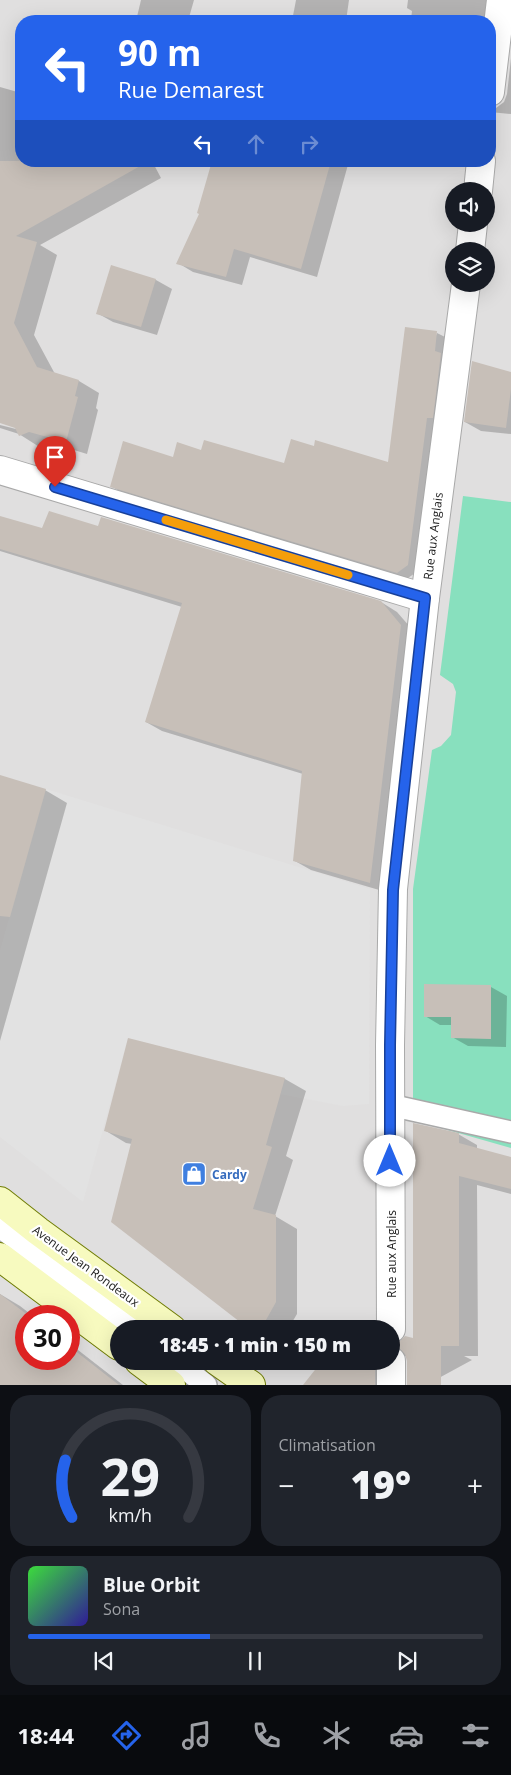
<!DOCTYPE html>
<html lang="fr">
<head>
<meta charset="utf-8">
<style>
  body { margin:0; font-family:"Open Sans",sans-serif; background:#20242c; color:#f1f3f6; height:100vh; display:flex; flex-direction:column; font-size:19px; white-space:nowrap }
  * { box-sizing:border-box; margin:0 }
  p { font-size:16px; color:#9ea1a6 }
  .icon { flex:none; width:28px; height:28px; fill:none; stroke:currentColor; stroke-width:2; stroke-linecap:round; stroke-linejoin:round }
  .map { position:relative; height:1385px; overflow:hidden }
  .side { display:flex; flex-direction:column; gap:10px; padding:10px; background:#0d0f14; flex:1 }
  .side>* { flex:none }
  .hud { position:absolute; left:15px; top:15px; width:481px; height:152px; border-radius:20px; box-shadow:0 5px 20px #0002; background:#2563eb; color:#fff; overflow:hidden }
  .controls { position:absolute; left:445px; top:182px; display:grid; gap:10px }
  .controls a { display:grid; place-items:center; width:50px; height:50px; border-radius:50%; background:#171b24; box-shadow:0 5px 20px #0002; font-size:25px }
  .speed { position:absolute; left:15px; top:1305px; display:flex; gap:10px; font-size:25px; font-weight:700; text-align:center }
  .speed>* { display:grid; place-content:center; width:65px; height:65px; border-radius:50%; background:#171b24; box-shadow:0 5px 20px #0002; line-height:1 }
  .speed .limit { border:8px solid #d22; background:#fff; color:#111 }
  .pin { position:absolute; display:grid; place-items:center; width:42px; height:42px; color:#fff; margin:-51px -21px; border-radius:50% 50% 50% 0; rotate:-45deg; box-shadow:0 0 5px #0007 }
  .pin .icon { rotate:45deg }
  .me { position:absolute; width:55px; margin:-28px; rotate:0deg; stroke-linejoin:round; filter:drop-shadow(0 0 4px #0008) }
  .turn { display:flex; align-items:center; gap:18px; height:105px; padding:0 20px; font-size:22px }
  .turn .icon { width:65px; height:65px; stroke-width:2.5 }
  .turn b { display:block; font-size:35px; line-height:42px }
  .lanes { display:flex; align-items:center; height:48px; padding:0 20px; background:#0003; justify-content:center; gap:25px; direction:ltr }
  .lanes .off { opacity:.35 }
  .big { font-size:38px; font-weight:800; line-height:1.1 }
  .side .card { flex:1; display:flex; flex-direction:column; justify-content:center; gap:8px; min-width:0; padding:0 18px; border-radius:20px; background:#20242c }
  .side .dial { align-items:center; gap:0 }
  .dial svg { height:130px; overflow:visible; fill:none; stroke:#363941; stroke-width:7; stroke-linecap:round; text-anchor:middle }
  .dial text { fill:#f1f3f6; stroke:none }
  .song { display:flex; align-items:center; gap:15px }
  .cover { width:60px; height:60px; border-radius:8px; background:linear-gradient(135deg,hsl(120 70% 55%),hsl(250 70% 35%)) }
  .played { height:5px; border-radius:2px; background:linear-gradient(90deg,#2563eb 40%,#363941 40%) }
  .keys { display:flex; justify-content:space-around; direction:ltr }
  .heat { display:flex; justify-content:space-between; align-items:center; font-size:28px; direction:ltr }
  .side .tiles { flex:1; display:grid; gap:10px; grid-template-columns:1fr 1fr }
  .card:last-child { grid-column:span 2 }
  .trip { position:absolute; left:110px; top:1320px; width:290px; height:50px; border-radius:25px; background:#171b24; box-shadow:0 5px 20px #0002; font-weight:800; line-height:50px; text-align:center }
  .tabs { display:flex; height:80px; justify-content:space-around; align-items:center; background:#090b0e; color:#9ea1a6 }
  .tabs .icon { width:35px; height:35px }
  .tabs .active { color:#2563eb }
  .tabs b { font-size:22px; color:#f1f3f6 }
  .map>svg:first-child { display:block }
  .residential { fill:#e0dfdf; fill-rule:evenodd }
  .pitch { fill:#88e0be }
  .parking { fill:#e2e2e2 }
  .shadow { fill:#0003 }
  .building { fill:#c7bfb8 }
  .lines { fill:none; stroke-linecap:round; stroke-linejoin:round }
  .lane-casing { stroke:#a9a9a9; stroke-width:24 }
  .street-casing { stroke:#a9a9a9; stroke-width:30 }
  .secondary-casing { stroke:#707d05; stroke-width:30 }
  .lane { stroke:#fff; stroke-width:21 }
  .street { stroke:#fff; stroke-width:28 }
  .secondary { stroke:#f7fabf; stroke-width:28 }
  .route-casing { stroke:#184099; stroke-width:12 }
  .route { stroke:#2563eb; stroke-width:9 }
  .slow { stroke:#f59e0b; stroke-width:9 }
  .labels { text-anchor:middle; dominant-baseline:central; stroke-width:4.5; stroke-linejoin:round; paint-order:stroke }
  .street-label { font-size:12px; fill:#222; stroke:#fff }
  .shop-label { font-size:12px; font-weight:bold; fill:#366cbe; stroke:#fff; text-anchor:start }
</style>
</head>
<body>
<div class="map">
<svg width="511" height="1385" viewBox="0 0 511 1385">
  <rect width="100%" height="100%" fill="#f2efe9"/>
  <path class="residential" d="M0 0H511V1385H0ZM21 21H490V161H21ZM454 191H486V224H454ZM454 251H486V284H454ZM26 1316H69V1359H26ZM119 1329H391V1361H119Z"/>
  <path class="pitch" d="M463 496 511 502V1148L413 1120V889L432 750 441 746 451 735 456 692 453 684 440 675Z"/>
  <path class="parking" d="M46 789 370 889 369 1104 343 1106 281 1094 285 1078 128 1038 83 1202 0 1137V951Z"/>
  <g class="shadow">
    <path d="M141 0H194L188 21H136Z"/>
    <path d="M296 0H349L346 21H292Z"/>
    <path d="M408 0H492L490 21H412L411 19 412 11 407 8Z"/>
    <path d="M511 58V114L490 112V109L496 108 504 102 507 94Z"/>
    <path d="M0 87 21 93V161H152L161 178 40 245 57 255 34 335 55 374 79 381 99 393 96 408 98 410 87 454 51 443 41 448 19 434 0 428V425L20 430 21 428 0 422Z"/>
    <path d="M213 161H349L317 277 250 257 242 285 193 272 178 263 200 214Z"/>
    <path d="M112 267 156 280 172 289 157 335 113 322 97 313Z"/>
    <path d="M437 333 447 338 418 571 408 578 121 492 111 486 173 458 202 451 285 464 315 448 389 464Z"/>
    <path d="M511 373V434L481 431 465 422Z"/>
    <path d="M0 517 43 530 99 527 381 602 397 612 417 635 386 892 311 870 295 861 303 774 162 731 146 722 182 607 0 551Z"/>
    <path d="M0 777 45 790 67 803 0 1041Z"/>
    <path d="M491 987 507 996 506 1047 468 1046 452 1037 453 1025H440L425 1016Z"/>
    <path d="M129 1039 285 1079 306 1091 286 1156 293 1160 275 1216 297 1229V1314L288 1329H251L132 1144 126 1143 106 1131Z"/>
    <path d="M458 1134 477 1145V1149L511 1159V1194L477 1185 478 1356H464L472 1360 426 1385 408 1361 407 1356 402 1357 394 1385H324V1361H391V1339L394 1340 395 1345 414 1340Z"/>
    <path d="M0 1294 20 1306 33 1316H26V1359H69V1343L123 1385H0Z"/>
    <path d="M354 1324 371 1329H351Z"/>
  </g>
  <g class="building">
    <path d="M0 161H149L16 236 37 242 14 323 37 367 79 380 75 396 78 397 66 442 29 432 19 436 15 428 0 423Z"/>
    <path d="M212 161H331L301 269 234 249 226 277 176 264 199 214 197 213Z"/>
    <path d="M111 265 156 279 141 327 96 314Z"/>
    <path d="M405 327 437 331 435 351 441 353 433 418H427L408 565 397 573 110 487 123 441 173 457 177 442 201 450 204 440 284 463 291 439 314 446 315 440 388 462Z"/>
    <path d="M472 361 511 372V389L506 428 464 422Z"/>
    <path d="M49 511 98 526 101 517 381 601 401 625 370 883 293 861 302 771 145 722 182 603 0 549V516L42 528Z"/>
    <path d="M0 775 46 789 10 917 0 916Z"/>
    <path d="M424 984 491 985V1039L451 1038V1017H424Z"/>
    <path d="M128 1038 285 1078 266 1145 272 1147 253 1209 276 1215V1302L261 1329H249L111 1222 132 1139 104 1131Z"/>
    <path d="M413 1123 459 1133V1143L511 1157V1189L459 1176V1346H441V1385H407V1361L405 1354 399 1348 391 1345 399 1342 405 1336 413 1338Z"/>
    <path d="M0 1294 29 1316H26V1359H69V1346L119 1385H0Z"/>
    <path d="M322 1361H375V1385H303Z"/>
  </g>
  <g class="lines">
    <defs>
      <g id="lane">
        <path d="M390 1105 511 1132"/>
        <path d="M0 1227 133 1329"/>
        <path d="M175 1361 206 1385"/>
      </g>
      <g id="street">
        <path d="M490 92 501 0"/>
        <path d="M478 191 481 161"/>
        <path d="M470 251 473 224"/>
        <path d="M0 470 425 598"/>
        <path d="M391 1329 390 1045 393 889 425 598 466 284"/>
        <path d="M391 1361V1385"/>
      </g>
      <g id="secondary">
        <path d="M0 1201 38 1231 172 1329"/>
        <path d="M0 1257 119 1346"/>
        <path d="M139 1361 171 1385"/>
        <path d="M217 1361 251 1385"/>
      </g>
    </defs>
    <use href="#lane" class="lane-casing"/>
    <use href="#street" class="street-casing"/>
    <use href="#secondary" class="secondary-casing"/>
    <use href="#lane" class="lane"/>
    <use href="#street" class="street"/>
    <use href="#secondary" class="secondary"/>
  </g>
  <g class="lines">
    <defs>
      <path id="route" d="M55 487 425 598 393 890 390 1045V1161"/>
    </defs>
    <use href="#route" class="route-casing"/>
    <use href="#route" class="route"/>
    <path class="slow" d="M166 520 348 575"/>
  </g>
  <defs>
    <symbol id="shop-square" viewBox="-11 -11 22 22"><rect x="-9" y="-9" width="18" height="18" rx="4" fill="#3f7fe0" stroke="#fff"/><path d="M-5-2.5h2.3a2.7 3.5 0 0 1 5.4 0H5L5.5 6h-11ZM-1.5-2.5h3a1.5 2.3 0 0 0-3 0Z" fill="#fff"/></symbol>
  </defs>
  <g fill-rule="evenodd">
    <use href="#shop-square" x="180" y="1160" width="28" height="28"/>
  </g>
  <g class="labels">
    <g class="street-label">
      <text transform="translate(433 536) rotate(-83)">Rue aux Anglais</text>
      <text transform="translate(391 1254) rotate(-90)">Rue aux Anglais</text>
      <text transform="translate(86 1266) rotate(36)">Avenue Jean Rondeaux</text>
    </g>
    <g class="shop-label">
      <text x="212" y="1174">Cardy</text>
    </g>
  </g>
</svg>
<div class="controls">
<a><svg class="icon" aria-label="sound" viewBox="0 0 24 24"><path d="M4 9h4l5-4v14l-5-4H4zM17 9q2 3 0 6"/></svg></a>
<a><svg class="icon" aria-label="layers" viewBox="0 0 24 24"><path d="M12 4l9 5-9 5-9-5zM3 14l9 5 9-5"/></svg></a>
</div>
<div class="speed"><div class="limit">30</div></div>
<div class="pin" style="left:55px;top:487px;background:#d93025"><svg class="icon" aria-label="arrive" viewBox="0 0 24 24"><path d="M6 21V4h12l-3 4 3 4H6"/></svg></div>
<svg class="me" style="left:390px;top:1161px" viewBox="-20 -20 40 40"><circle r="19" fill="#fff"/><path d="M0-13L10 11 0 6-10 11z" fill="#2563eb"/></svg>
<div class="trip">18:45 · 1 min · 150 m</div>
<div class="hud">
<div class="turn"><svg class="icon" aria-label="left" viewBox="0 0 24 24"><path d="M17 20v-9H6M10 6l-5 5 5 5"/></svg><div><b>90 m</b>Rue Demarest</div></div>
<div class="lanes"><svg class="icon" aria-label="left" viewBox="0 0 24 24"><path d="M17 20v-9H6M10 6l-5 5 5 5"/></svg><svg class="icon off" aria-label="ahead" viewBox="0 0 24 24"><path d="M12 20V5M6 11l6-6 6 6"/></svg><svg class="icon off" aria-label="right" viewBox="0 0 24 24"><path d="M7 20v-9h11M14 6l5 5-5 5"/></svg></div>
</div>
</div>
<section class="side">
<div class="tiles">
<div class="card dial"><svg viewBox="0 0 100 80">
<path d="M14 69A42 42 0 1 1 86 69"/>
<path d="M14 69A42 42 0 0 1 10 34" stroke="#2563eb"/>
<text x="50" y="56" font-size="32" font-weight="700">29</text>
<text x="50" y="72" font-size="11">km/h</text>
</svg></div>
<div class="card"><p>Climatisation</p>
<div class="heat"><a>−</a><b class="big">19°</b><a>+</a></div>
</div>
<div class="card">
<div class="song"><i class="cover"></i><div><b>Blue Orbit</b><p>Sona</p></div></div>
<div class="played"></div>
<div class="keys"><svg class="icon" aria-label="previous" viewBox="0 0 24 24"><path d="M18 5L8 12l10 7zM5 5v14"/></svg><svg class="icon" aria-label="pause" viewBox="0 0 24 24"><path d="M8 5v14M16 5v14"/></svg><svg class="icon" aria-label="next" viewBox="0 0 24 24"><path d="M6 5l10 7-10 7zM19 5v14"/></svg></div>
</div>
</div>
</section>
<nav class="tabs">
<b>18:44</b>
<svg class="icon active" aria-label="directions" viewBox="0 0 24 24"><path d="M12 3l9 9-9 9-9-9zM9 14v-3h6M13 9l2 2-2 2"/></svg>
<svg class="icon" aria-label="music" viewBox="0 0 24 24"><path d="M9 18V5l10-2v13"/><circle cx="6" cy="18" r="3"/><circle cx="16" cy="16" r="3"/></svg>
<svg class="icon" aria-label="phone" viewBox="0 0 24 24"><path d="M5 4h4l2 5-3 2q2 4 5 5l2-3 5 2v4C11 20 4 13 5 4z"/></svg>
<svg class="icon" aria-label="climate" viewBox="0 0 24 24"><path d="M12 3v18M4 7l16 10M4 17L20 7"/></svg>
<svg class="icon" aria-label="car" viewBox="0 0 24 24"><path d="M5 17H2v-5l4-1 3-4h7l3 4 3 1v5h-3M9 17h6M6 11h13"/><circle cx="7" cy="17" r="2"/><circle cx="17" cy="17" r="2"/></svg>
<svg class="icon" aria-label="filters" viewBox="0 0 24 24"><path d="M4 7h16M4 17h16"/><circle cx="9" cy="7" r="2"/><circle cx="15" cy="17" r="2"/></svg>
</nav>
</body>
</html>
